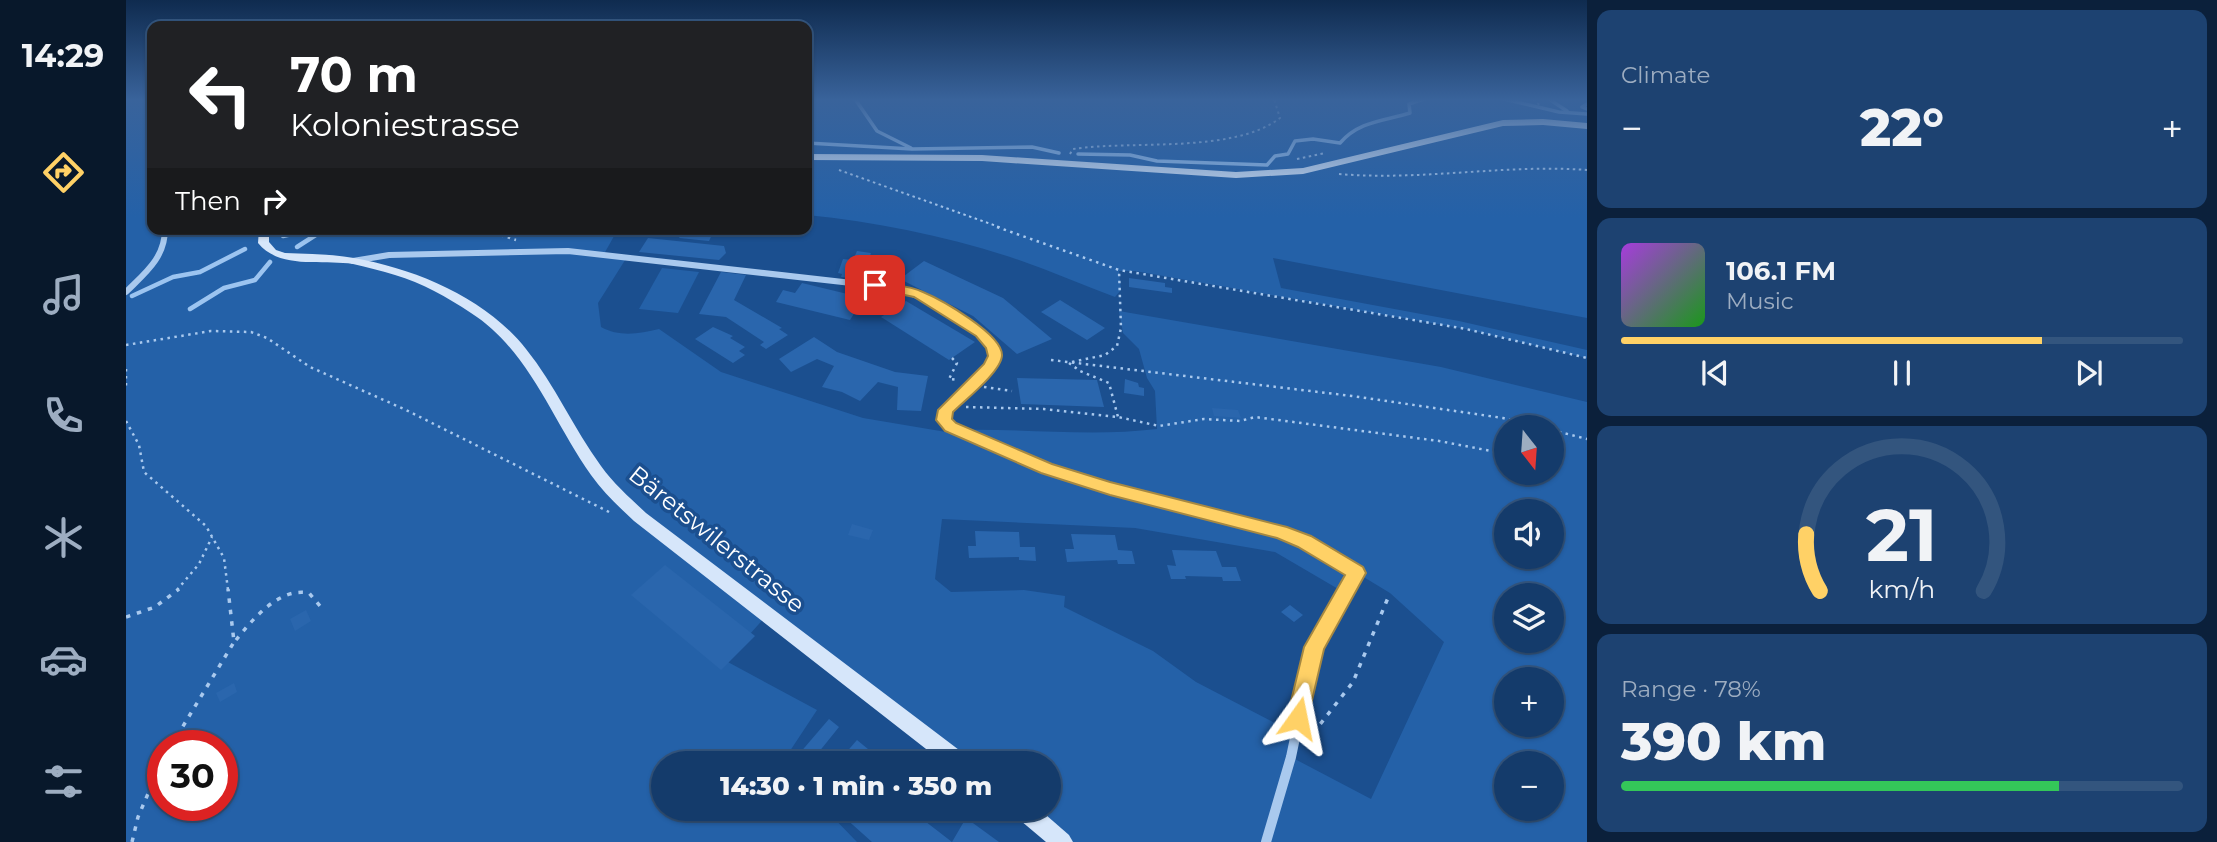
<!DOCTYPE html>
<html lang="en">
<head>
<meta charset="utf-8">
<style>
  body { margin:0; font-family:Montserrat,sans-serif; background:#1d4271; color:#f1f3f6; height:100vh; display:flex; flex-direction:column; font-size:26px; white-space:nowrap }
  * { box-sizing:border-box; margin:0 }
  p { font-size:23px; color:#9dadc1 }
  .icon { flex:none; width:38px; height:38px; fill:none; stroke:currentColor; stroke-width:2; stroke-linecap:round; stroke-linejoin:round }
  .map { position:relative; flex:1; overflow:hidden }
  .drawer { display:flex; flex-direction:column; gap:10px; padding:10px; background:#0b203b; width:630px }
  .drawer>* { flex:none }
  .hud { position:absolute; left:21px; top:21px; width:665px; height:214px; border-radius:14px; box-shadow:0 2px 5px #0004,0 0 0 2px #33557e; background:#202124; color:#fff; overflow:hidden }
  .needle { width:46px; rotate:163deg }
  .tools { position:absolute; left:1368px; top:415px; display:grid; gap:14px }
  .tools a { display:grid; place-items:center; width:70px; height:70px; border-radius:50%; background:#143b6b; box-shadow:0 2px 5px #0004,0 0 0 2px #33557e; font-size:35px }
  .speed { position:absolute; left:21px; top:730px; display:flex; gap:14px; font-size:35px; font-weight:700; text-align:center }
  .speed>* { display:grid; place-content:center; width:91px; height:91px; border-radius:50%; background:#143b6b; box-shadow:0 2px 5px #0004,0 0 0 2px #33557e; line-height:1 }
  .speed .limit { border:10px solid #d22; background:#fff; color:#111 }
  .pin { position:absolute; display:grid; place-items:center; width:60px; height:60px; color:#fff; margin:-30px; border-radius:14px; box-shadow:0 4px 10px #0006 }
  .me { position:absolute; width:77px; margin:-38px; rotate:12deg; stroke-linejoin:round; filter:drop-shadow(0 0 5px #0008) }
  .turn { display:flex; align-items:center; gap:24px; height:147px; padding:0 28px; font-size:32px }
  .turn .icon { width:91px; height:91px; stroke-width:2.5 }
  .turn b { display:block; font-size:49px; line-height:60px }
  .then { display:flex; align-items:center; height:66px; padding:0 28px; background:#0003; gap:14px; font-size:26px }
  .big { font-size:52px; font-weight:800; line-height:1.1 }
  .drawer .tile { flex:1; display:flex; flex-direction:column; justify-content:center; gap:10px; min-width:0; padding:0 24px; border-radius:14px; background:#1d4271 }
  .drawer .dial { align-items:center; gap:0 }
  .dial svg { height:182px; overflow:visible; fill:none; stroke:#33557e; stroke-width:7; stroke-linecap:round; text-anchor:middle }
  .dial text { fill:#f1f3f6; stroke:none }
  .song { display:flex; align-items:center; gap:21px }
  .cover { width:84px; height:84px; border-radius:10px; background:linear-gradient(135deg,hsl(280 70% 55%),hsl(120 70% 35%)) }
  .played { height:7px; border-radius:4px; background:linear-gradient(90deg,#ffd166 75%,#33557e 75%) }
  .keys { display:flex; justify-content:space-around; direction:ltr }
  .heat { display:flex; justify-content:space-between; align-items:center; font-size:38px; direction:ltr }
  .charge { height:10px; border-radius:5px; background:linear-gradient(90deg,#34c759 78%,#33557e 0) }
  .trip { position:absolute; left:525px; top:751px; width:410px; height:70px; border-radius:35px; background:#143b6b; box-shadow:0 2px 5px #0004,0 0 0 2px #33557e; font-weight:800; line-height:70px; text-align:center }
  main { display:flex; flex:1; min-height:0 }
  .tab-bar { display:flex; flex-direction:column; width:126px; justify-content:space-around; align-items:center; background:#08182b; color:#9dadc1 }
  .tab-bar .icon { width:49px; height:49px }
  .tab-bar .current { color:#ffd166 }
  .tab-bar b { font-size:32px; color:#f1f3f6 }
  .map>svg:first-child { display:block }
  .green { fill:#2461a8; fill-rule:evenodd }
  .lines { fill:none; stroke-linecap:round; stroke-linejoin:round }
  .stream-far1 { stroke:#9cc4f0; stroke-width:3.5 }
  .stream { stroke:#9cc4f0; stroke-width:4.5 }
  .building { fill:#2a66ad }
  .path-far2 { stroke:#a9c9ee; stroke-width:2; stroke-dasharray:2.5 3.5; stroke-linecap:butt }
  .path-far1 { stroke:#a9c9ee; stroke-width:2.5; stroke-dasharray:2.5 4.5; stroke-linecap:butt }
  .path { stroke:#a9c9ee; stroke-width:3.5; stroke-dasharray:4.5 7; stroke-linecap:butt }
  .street-far2 { stroke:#a9c9ee; stroke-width:6 }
  .street-far1 { stroke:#a9c9ee; stroke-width:8 }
  .street { stroke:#a9c9ee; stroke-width:10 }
  .secondary { fill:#d6e6fa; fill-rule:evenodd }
  .route { fill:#ffd166; stroke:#a68842; stroke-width:2 }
  .labels { text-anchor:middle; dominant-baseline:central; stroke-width:7; stroke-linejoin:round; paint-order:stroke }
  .street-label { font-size:24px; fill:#fff; stroke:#1b4f8f }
</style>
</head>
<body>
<main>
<nav class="tab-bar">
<b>14:29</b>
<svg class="icon current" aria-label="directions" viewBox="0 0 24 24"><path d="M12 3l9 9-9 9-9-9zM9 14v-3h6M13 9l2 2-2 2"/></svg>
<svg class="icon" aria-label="music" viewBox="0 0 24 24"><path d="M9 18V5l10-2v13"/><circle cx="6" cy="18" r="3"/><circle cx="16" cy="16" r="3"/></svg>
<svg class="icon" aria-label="phone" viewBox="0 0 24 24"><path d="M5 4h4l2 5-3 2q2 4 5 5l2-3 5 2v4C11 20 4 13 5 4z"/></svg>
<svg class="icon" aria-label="climate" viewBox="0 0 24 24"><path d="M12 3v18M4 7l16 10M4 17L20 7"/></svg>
<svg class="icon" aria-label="car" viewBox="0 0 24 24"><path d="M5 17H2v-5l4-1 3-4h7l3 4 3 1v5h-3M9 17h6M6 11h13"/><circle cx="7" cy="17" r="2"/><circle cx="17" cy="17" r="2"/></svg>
<svg class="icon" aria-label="filters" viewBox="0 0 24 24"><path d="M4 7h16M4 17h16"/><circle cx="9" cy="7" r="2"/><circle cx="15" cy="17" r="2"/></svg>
</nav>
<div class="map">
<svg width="1461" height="842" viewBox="0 0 1461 842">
  <rect width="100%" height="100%" fill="#1b4f8f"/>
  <g class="green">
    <path d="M0 99H26V229H492L478 254 501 257 472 303 475 327C493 337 513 334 533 329L595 372 737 418 826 433 829 430C896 428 964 437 1031 429L1029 391 1021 378 1013 349 997 333 993 311 1315 367 1461 402V842H936L895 809 922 808V763H834L641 615 600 661 691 710 656 763H537V808L699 809 731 842H0ZM1381 427H1426V472H1381ZM1381 511H1426V556H1381ZM816 519 1009 528 1149 552 1219 593 1231 573 1264 593 1318 642 1245 799 1165 757 1170 734 1070 682 1027 651 938 607 939 596 898 590 825 592 809 579ZM1381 595H1426V640H1381ZM1381 679H1426V724H1381ZM37 746H96V805H37ZM1381 763H1426V808H1381Z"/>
    <path d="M681 99H1461V318L1147 258 1155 288 1333 321 1461 350V358L1340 329 1009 271H993L995 290 989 297C957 285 925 271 893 260 825 237 752 222 681 215Z"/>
    <path d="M536 268 573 272 552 313 513 309Z"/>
  </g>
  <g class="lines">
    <g class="stream-far1">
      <path d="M729 99 751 131 785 148"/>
      <path d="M1378 99 1433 112 1461 114"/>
      <path d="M1423 99 1441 111"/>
      <path d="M1461 104 1456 107 1461 109"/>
      <path d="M681 143 786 149 906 147 933 153"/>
      <path d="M952 154 1004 155 1031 161 1141 165 1149 156 1162 154 1169 141 1187 139 1214 143C1233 121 1258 121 1284 113L1283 104 1298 99"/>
    </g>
    <g class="stream">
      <path d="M157 236 188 229"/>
      <path d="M171 247 199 229"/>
      <path d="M6 296 47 277 74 272 119 249"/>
      <path d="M64 309 98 288 129 280 144 262"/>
    </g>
  </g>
  <g class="building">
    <path d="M558 229H589L583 241 553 238Z"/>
    <path d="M522 238 598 246 600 253 593 260 513 252Z"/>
    <path d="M731 251 745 253 737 276H732L731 279 715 277 716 274 712 273 717 259 727 260Z"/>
    <path d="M798 261 877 298 926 339 891 354 847 316 774 279Z"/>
    <path d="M595 272 620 275 608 300 656 328 653 329 662 335 640 349 634 345 638 342 600 317 573 314Z"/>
    <path d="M1003 278 1039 283V287L1046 288V293L1003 287Z"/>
    <path d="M676 283 738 298 724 320 650 302 657 290 669 293Z"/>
    <path d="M934 300 979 328 961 340 915 312Z"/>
    <path d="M780 301 849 342 823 360 755 317Z"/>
    <path d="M587 327 607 336 604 338 619 347 613 351 619 355 607 363 569 339Z"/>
    <path d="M688 337 711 352 769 372 802 376 795 411 771 410 772 387 752 382 734 401 716 392 696 387 708 366 691 359 665 372 653 359Z"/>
    <path d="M891 378 971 380 978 407 895 404Z"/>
    <path d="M999 379 1012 383 1013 387 1018 388V396L998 393Z"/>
    <path d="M1086 408 1112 410 1115 418 1088 416Z"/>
    <path d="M726 524 747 530 743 540 722 535Z"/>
    <path d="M849 531 893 532 894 547H909L910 561 893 560V557L843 558 842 546H850Z"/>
    <path d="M945 534 989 535 992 550 1006 551 1009 564H992L991 560 941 562 939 549H948Z"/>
    <path d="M1046 550 1090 551 1096 567H1110L1115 581H1097L1096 577 1059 576 1060 579H1045L1041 565 1050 566Z"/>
    <path d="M539 565 629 636 595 670 505 595Z"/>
    <path d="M1164 605 1177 615 1168 622 1155 612Z"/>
    <path d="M180 610 185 621 169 631 164 619Z"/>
    <path d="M108 683 111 692 94 702 90 693Z"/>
    <path d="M703 719 713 727 684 763H669L667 761Z"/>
    <path d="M731 740 759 763H711Z"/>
    <path d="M708 808H782L826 842 840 818 873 842H746Z"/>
  </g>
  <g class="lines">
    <g class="path-far2">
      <path d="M1407 99 1420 111"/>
      <path d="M944 154 947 149C1007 140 1107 154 1154 118L1148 99"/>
      <path d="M1171 159 1199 153"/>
      <path d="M713 170 876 228"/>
      <path d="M1213 174C1296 181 1378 164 1461 170"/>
    </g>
    <g class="path-far1">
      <path d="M871 227 993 270 1340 329 1461 358"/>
      <path d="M355 229 390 240"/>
      <path d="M742 297 764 309"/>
      <path d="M0 345 85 331 125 332 141 338 184 367 280 410 487 514"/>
      <path d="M826 358 831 363 823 379 832 380"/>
      <path d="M925 360 1226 396 1377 418 1413 427"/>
      <path d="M946 362 979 355 991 346 995 328 993 270"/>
      <path d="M943 363 954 371 983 383 992 417"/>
      <path d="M0 369V389"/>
      <path d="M858 387 886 391"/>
      <path d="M840 407 918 409 992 417 1033 426 1078 419 1114 421 1129 417 1313 441 1381 454"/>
      <path d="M0 421 13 445 18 472 80 526 98 558 102 590"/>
      <path d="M1426 430 1461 439"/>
      <path d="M1426 463 1432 464"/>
      <path d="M51 590 73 564 86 537"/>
    </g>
    <g class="path">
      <path d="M0 617 29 607 53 589"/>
      <path d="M110 640C127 619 153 587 183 593L194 606"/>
      <path d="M1185 724 1192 727 1227 682 1264 593"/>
      <path d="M45 746 108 642 102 589"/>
      <path d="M6 842 12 817 37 759"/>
    </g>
    <g class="street-far2">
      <path d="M227 261 263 255 442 251 770 288C794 295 852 324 865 345 868 349 868 355 868 361L841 389"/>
      <path d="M0 292C19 273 39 258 39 229"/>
    </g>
    <path class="street-far1" d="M842 387 820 410 818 420 824 427 920 468 984 488 1154 532 1179 542 1230 573 1220 590"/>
    <path class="street" d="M1140 842 1165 757 1188 647 1221 589"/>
    <g class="secondary">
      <path d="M1417 119 1461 123V129L1417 125 1377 126 1177 174 1110 178 856 161 681 160V154L856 155 1110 172 1177 168 1377 120Z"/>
      <path d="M133 229H143V242L150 250 159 253C181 254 206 254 228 258 290 269 360 298 400 349 429 385 448 429 475 466 488 484 504 498 520 513L841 756 844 763H818L508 521C493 507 477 492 465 475 426 420 403 350 345 313 321 297 296 283 269 275 256 271 241 267 227 264 196 259 154 270 132 243Z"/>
      <path d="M885 808H912L943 835 947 842H920L888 815Z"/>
    </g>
  </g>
  <linearGradient id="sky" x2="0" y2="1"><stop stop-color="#0f2b4f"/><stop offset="0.46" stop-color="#39639b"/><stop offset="1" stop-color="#39639b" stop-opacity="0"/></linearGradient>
  <rect width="1461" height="217" fill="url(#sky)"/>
  <path class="route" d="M749 281C764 285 783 285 797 292 816 300 876 334 876 355 876 371 839 400 827 412L826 419 830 423 926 464 984 482 1161 527 1185 536 1237 567 1240 573 1198 649 1180 726 1172 729 1164 726 1161 718 1178 647 1219 575 1172 547 1151 538 984 495 915 473 819 431 810 420 812 410 858 364 862 356 860 348 850 336 788 297 745 288 743 285Z"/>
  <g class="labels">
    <g class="street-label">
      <text transform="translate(591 539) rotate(39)">Bäretswilerstrasse</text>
    </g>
  </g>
</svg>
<div class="tools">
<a><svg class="needle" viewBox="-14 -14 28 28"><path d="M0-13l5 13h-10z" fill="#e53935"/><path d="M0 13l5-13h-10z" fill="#9dadc1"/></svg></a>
<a><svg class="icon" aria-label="sound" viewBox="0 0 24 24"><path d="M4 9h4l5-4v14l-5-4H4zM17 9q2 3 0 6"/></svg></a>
<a><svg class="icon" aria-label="layers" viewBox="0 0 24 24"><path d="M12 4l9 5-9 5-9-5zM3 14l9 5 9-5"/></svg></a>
<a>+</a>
<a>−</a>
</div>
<div class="speed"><div class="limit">30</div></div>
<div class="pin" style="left:749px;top:285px;background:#d93025"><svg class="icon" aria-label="arrive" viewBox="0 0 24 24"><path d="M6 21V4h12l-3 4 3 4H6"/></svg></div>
<svg class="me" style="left:1172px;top:718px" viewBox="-20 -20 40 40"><path d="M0-17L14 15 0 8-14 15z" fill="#ffd166" stroke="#fff" stroke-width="4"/></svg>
<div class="trip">14:30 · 1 min · 350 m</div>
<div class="hud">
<div class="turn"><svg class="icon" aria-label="left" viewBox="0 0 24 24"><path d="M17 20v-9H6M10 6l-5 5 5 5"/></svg><div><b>70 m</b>Koloniestrasse</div></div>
<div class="then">Then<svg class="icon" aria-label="right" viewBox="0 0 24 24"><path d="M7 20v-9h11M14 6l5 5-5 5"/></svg></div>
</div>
</div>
<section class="drawer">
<div class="tile"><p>Climate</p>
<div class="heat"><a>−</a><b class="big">22°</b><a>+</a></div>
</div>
<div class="tile">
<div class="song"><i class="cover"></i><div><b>106.1 FM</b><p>Music</p></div></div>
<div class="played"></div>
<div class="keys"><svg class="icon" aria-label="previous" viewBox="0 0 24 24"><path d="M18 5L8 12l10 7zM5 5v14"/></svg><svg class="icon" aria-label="pause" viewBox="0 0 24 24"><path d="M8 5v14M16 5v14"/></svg><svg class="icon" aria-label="next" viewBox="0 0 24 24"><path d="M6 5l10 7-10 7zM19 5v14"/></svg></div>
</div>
<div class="tile dial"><svg viewBox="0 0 100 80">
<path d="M14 69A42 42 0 1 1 86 69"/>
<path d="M14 69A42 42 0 0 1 8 44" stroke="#ffd166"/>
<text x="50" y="56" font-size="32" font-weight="700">21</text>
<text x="50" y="72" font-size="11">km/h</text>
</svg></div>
<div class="tile"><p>Range · 78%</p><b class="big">390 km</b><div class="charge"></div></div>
</section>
</main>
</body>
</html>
